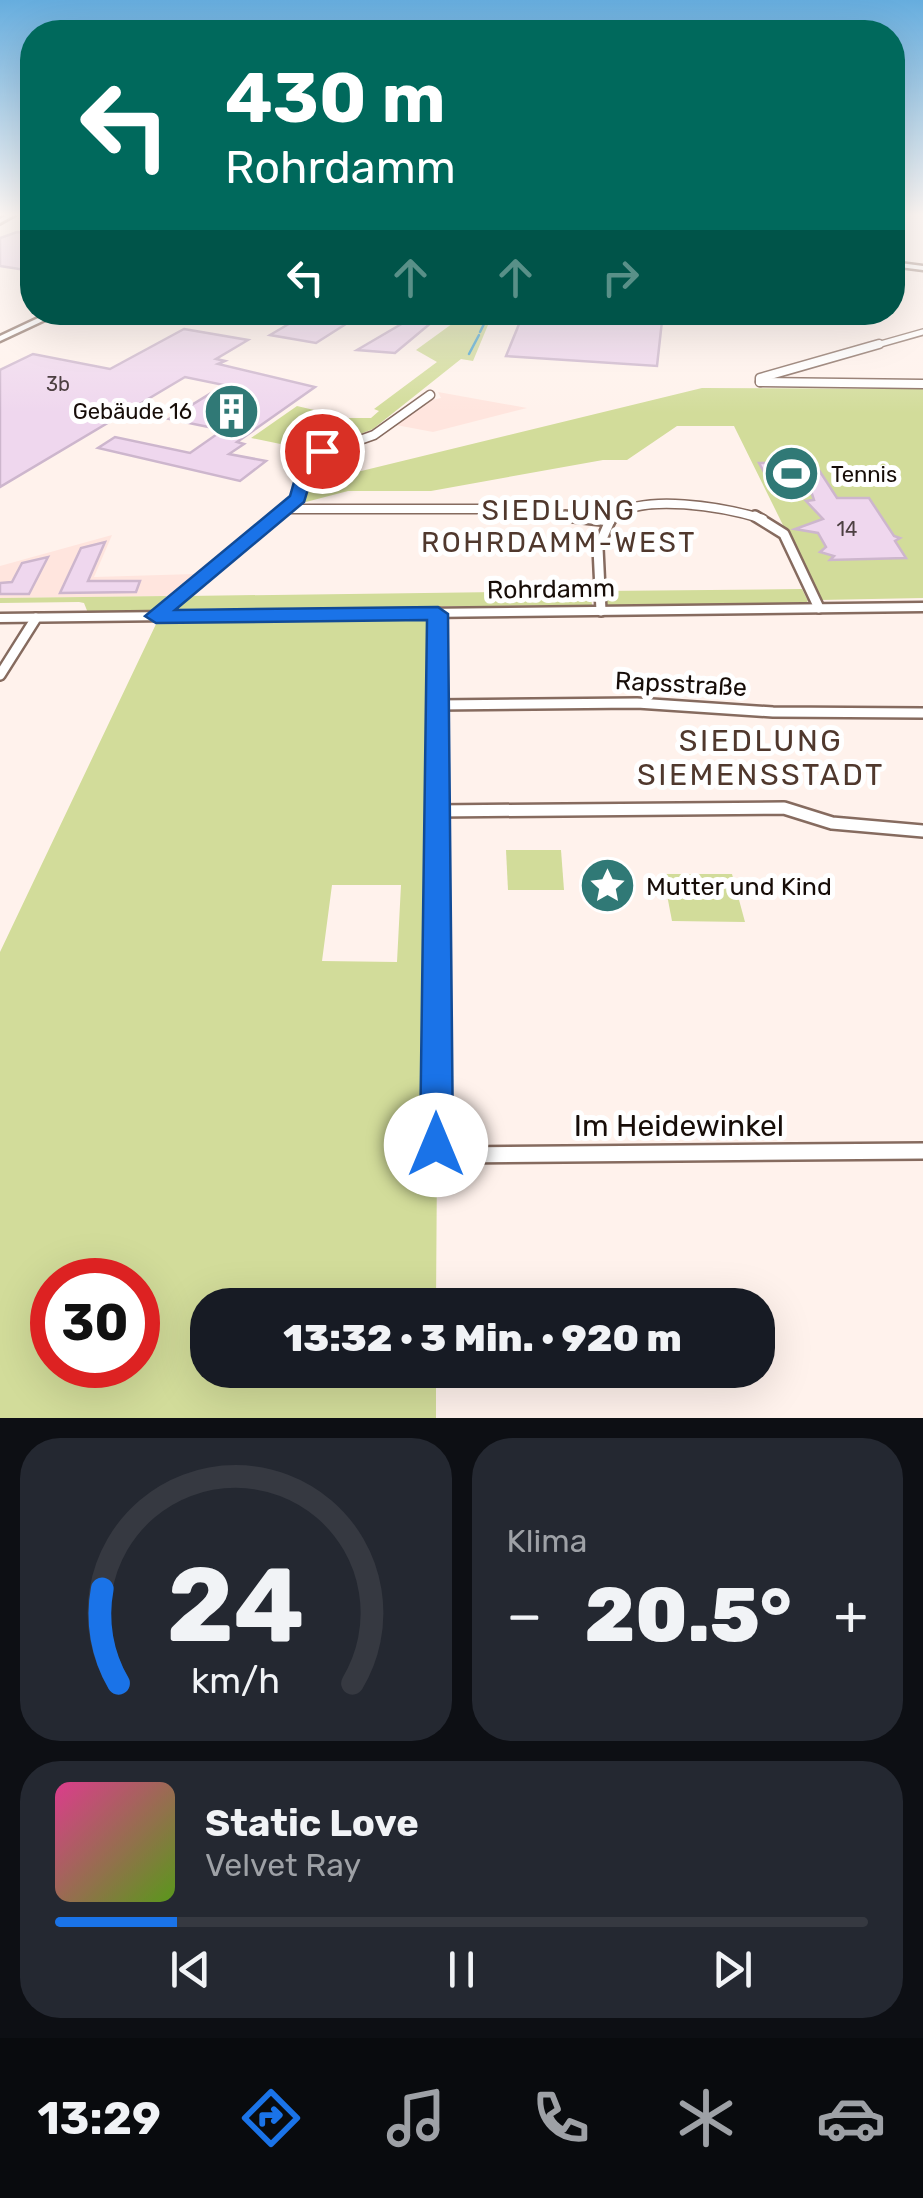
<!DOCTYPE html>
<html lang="de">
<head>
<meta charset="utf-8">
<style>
  body { margin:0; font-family:Rubik,sans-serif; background:#242831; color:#f1f3f6; height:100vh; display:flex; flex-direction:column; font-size:38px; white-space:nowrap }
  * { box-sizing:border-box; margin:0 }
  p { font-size:32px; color:#9ea1a6 }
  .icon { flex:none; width:55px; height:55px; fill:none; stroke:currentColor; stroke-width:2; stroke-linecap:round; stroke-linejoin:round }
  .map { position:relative; height:1418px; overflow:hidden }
  .panel { display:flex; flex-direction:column; gap:20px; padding:20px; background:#0d0f14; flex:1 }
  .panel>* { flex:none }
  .hud { position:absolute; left:20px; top:20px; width:885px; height:305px; border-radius:40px; box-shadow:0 10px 40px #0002; background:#00695c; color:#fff; overflow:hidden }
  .speed { position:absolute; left:30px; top:1258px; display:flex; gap:20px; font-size:50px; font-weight:700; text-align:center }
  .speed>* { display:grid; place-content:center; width:130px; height:130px; border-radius:50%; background:#171b24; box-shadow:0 10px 40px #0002; line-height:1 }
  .speed .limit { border:15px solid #d22; background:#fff; color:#111 }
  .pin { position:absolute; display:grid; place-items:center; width:85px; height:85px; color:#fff; margin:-42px; border:5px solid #fff; border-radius:50%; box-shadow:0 2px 10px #0007 }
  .me { position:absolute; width:110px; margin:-55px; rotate:0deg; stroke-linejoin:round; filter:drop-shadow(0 0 8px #0008) }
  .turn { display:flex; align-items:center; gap:35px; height:210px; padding:0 40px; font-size:45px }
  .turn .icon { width:130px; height:130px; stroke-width:2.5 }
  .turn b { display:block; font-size:70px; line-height:85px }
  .lanes { display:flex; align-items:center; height:95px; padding:0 40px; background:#0003; justify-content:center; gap:50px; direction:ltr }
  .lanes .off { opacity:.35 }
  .big { font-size:75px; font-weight:800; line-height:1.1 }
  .panel .tile { flex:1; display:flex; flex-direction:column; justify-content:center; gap:15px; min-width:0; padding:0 35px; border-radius:40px; background:#242831 }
  .panel .dial { align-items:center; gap:0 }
  .dial svg { height:260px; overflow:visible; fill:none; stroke:#363941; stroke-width:7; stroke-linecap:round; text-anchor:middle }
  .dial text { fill:#f1f3f6; stroke:none }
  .song { display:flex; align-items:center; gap:30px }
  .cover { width:120px; height:120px; border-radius:15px; background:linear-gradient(135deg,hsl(330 70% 55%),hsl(90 70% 35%)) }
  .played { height:10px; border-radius:5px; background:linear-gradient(90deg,#1a73e8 15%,#363941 15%) }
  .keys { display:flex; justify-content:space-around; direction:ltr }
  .heat { display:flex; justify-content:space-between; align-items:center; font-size:55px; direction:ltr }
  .panel .tiles { flex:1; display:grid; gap:20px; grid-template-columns:1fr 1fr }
  .tile:last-child { grid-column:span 2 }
  .trip { position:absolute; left:190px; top:1288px; width:585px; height:100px; border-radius:40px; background:#171b24; box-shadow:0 10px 40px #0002; font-weight:800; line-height:100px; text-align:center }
  .tab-bar { display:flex; height:160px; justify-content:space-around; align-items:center; background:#090b0e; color:#9ea1a6 }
  .tab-bar .icon { width:70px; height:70px }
  .tab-bar .on { color:#1a73e8 }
  .tab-bar b { font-size:45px; color:#f1f3f6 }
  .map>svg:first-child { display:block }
  .commercial { fill:#ffe5de }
  .green { fill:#d2dc9a; fill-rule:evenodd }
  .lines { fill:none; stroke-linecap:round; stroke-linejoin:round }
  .stream { stroke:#43a3cf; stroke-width:2.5 }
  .building { fill:#efd7ee; stroke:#cdb6cd; stroke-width:2.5 }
  .minor-far4-casing { stroke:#866b5f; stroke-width:8 }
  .minor-far3-casing { stroke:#866b5f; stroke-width:11 }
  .minor-far2-casing { stroke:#866b5f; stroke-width:14 }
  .minor-far1-casing { stroke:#866b5f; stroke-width:16 }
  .minor-casing { stroke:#866b5f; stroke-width:20 }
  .tertiary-casing { stroke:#866b5f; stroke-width:6 }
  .secondary-casing { stroke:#866b5f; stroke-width:5 }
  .minor-far4 { stroke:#fff; stroke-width:5 }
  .minor-far3 { stroke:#fff; stroke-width:8 }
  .minor-far2 { stroke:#fff; stroke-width:9 }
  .minor-far1 { stroke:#fff; stroke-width:11 }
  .minor { stroke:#fff; stroke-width:15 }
  .tertiary { fill:#fff; fill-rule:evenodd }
  .secondary { fill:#fff; fill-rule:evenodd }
  .route { fill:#1a73e8; stroke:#114b97; stroke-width:2.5 }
  .labels { text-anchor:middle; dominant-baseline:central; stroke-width:10; stroke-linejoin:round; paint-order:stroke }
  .number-label { font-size:20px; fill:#4d4042 }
  .far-poi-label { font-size:22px; fill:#170d08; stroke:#fff; text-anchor:end }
  .street-label { font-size:25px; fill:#170d08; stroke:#fff }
  .poi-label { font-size:25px; fill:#170d08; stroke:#fff; text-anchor:start }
  .neighbourhood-label { font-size:28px; letter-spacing:2.5px; fill:#50382d; stroke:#fff }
  .quarter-label { font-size:30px; letter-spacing:2.5px; fill:#50382d; stroke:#fff }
  .near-street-label { font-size:30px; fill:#170d08; stroke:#fff }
</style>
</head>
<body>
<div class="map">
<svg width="923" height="1418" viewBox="0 0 923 1418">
  <rect width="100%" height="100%" fill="#fff2ec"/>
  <g class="commercial">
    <path d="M438 392 527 408 433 432 396 425 427 401 441 398Z"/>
    <path d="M112 535 94 577 195 574 167 596 0 598V566Z"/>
  </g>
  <g class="green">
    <path d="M467 313H493L473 361 461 359 373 429 303 456 290 446 251 438 297 406 348 418H371L379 411 374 409 437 362 416 350Z"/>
    <path d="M702 388 923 389V598L820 600 734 426H677L627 460H603L431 491H348L302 503 312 483Z"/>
    <path d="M802 589 808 601 804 604 610 607 604 605 601 591Z"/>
    <path d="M500 592H590L592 605 172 609 187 596Z"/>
    <path d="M167 596 150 612 88 613 84 603 79 602 0 603V598Z"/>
    <path d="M436 619 424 1162H437L436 1305H208V1370H436V1418H0V952L157 622ZM332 885H401L397 962 322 961ZM52 1280H138V1365H52Z"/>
    <path d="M506 850H561L564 890H508Z"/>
    <path d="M663 874H732L745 922 672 921Z"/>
  </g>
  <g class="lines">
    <g class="stream">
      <path d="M480 332 490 312"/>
      <path d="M469 354 479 335"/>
    </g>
  </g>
  <g class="building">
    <path d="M17 232 32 234V271L0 266V238Z"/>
    <path d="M422 312H456L441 323 432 322 395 353 357 350Z"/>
    <path d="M524 312H663L657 366 506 356Z"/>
    <path d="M304 315 349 322 316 343 270 335Z"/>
    <path d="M184 329 248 340 216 359 225 361 218 364 315 387 237 442 244 444 229 454 266 461 240 481 98 448 115 437 190 453 223 430 169 419 224 385 185 377 0 487V370L33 354 110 369Z"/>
    <path d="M803 462 806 468 817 467 837 498H869L894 536 900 538 895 541 906 558 830 560 834 556 820 552 826 547 818 533 795 529 823 519 806 501 814 500 808 482 769 481 759 463Z"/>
    <path d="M105 542 88 581H140L136 592 60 593 81 548Z"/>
    <path d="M48 557 29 594H0V583L12 582 22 563Z"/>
  </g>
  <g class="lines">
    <defs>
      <path id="minor-far4" d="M870 347 923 332"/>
      <g id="minor-far3">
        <path d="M760 382V378L879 344"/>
        <path d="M760 382 923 384"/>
        <path d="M286 509H496L589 519"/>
        <path d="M273 519 298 498 312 457 374 435 430 395"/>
        <path d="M610 519C640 491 727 508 763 519"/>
      </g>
      <g id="minor-far2">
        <path d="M565 516 610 521"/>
        <path d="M755 516 784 534 819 608"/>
        <path d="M601 611 598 548 612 516"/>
        <path d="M438 613V743"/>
        <path d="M156 616 276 516"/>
        <path d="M0 675 36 618"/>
        <path d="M437 705 637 703 773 712 923 713"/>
      </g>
      <g id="minor-far1">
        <path d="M438 741V1036"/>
        <path d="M436 811 784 808 832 823 923 831"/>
      </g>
      <path id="minor" d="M438 1034V1149L454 1155 923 1151"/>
      <path id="tertiary" d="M8 214H16L0 223V219Z"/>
      <g id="secondary">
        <path d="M892 262 923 266V270L892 266Z"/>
        <path d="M51 312H62L0 341V336Z"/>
        <path d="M923 603V611L0 622V614Z"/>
      </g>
    </defs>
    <use href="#minor-far4" class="minor-far4-casing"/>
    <use href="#minor-far3" class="minor-far3-casing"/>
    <use href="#minor-far2" class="minor-far2-casing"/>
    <use href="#minor-far1" class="minor-far1-casing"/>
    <use href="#minor" class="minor-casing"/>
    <use href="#tertiary" class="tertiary-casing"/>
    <use href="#secondary" class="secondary-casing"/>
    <use href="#minor-far4" class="minor-far4"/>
    <use href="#minor-far3" class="minor-far3"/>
    <use href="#minor-far2" class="minor-far2"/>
    <use href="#minor-far1" class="minor-far1"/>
    <use href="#minor" class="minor"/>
    <use href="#tertiary" class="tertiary"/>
    <use href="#secondary" class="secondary"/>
  </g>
  <linearGradient id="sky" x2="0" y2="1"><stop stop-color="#66adde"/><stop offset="0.52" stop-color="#fff9f6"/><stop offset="1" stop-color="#fff9f6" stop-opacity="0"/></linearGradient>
  <rect width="923" height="413" fill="url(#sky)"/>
  <path class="route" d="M322 446 330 451 316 463 304 502 175 610 438 607 448 614 453 1145 448 1155 436 1160 424 1155 420 1145 427 620 156 623 145 616 290 496 300 461Z"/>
  <defs>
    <symbol id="building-disc" viewBox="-11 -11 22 22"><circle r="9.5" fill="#307976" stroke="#fff"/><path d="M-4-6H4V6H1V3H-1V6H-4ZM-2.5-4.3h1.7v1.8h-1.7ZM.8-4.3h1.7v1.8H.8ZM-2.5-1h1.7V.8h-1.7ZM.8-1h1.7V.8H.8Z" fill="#fff"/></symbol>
    <symbol id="stadium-disc" viewBox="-11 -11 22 22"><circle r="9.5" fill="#307976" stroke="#fff"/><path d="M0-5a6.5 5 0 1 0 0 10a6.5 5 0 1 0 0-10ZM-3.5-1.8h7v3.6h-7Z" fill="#fff"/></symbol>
    <symbol id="sight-disc" viewBox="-11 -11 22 22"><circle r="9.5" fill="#307976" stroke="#fff"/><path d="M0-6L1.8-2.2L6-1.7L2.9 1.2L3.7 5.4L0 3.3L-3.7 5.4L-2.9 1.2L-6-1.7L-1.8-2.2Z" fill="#fff"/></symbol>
  </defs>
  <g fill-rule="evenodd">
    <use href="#building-disc" x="200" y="380" width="63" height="63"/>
    <use href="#stadium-disc" x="760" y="442" width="63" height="63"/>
    <use href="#sight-disc" x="576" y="854" width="63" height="63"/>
  </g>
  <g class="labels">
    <g class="number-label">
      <text x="58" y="384">3b</text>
      <text x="847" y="529">14</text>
    </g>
    <g class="far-poi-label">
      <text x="192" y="411">Gebäude 16</text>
      <text x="831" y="474" text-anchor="start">Tennis</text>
    </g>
    <g class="street-label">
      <text transform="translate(551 589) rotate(-1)">Rohrdamm</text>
      <text transform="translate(681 684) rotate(3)">Rapsstraße</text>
    </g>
    <g class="poi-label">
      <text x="646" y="886">Mutter und Kind</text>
    </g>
    <g class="neighbourhood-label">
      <text x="559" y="510">SIEDLUNG<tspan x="559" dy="32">ROHRDAMM-WEST</tspan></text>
    </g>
    <g class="quarter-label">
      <text x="761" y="741">SIEDLUNG<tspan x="761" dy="34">SIEMENSSTADT</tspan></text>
    </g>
    <g class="near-street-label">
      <text x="679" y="1126">Im Heidewinkel</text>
    </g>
  </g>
</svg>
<div class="speed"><div class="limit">30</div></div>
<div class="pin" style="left:322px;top:451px;background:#d93025"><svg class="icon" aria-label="arrive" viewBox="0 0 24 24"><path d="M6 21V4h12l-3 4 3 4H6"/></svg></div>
<svg class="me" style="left:436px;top:1145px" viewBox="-20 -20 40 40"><circle r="19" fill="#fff"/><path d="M0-13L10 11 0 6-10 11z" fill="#1a73e8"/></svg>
<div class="trip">13:32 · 3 Min. · 920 m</div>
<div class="hud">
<div class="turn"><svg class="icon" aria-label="left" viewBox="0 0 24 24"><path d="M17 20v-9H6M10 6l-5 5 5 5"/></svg><div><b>430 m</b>Rohrdamm</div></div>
<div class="lanes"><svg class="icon" aria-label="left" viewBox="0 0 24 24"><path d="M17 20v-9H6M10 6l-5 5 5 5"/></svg><svg class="icon off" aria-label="ahead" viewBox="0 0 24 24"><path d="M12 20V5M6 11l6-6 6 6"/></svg><svg class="icon off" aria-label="ahead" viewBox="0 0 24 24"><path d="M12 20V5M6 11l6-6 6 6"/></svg><svg class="icon off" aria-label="right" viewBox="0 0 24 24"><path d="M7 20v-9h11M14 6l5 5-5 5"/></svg></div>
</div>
</div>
<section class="panel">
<div class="tiles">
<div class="tile dial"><svg viewBox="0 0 100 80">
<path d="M14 69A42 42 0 1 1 86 69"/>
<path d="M14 69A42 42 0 0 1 9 40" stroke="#1a73e8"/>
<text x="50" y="56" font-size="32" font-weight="700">24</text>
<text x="50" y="72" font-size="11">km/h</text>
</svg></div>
<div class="tile"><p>Klima</p>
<div class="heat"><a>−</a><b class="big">20.5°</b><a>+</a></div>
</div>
<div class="tile">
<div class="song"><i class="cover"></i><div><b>Static Love</b><p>Velvet Ray</p></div></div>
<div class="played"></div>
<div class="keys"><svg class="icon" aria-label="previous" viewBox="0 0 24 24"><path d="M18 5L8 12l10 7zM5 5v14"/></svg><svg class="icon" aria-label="pause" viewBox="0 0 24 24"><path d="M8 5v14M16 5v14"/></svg><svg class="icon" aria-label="next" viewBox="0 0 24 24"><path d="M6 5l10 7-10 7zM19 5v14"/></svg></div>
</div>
</div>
</section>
<nav class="tab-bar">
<b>13:29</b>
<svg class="icon on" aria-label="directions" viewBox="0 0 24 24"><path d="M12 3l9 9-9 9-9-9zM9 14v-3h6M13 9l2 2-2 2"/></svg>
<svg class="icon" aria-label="music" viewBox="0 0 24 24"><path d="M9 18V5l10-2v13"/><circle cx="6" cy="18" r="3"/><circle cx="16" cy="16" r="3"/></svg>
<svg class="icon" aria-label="phone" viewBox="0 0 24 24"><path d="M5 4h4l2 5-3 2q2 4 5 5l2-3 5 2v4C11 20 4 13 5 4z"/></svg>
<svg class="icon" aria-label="climate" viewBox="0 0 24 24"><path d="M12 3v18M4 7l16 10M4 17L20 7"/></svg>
<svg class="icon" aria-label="car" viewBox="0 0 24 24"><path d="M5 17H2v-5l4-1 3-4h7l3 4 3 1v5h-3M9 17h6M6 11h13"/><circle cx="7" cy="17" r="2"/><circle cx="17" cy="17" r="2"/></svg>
</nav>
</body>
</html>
